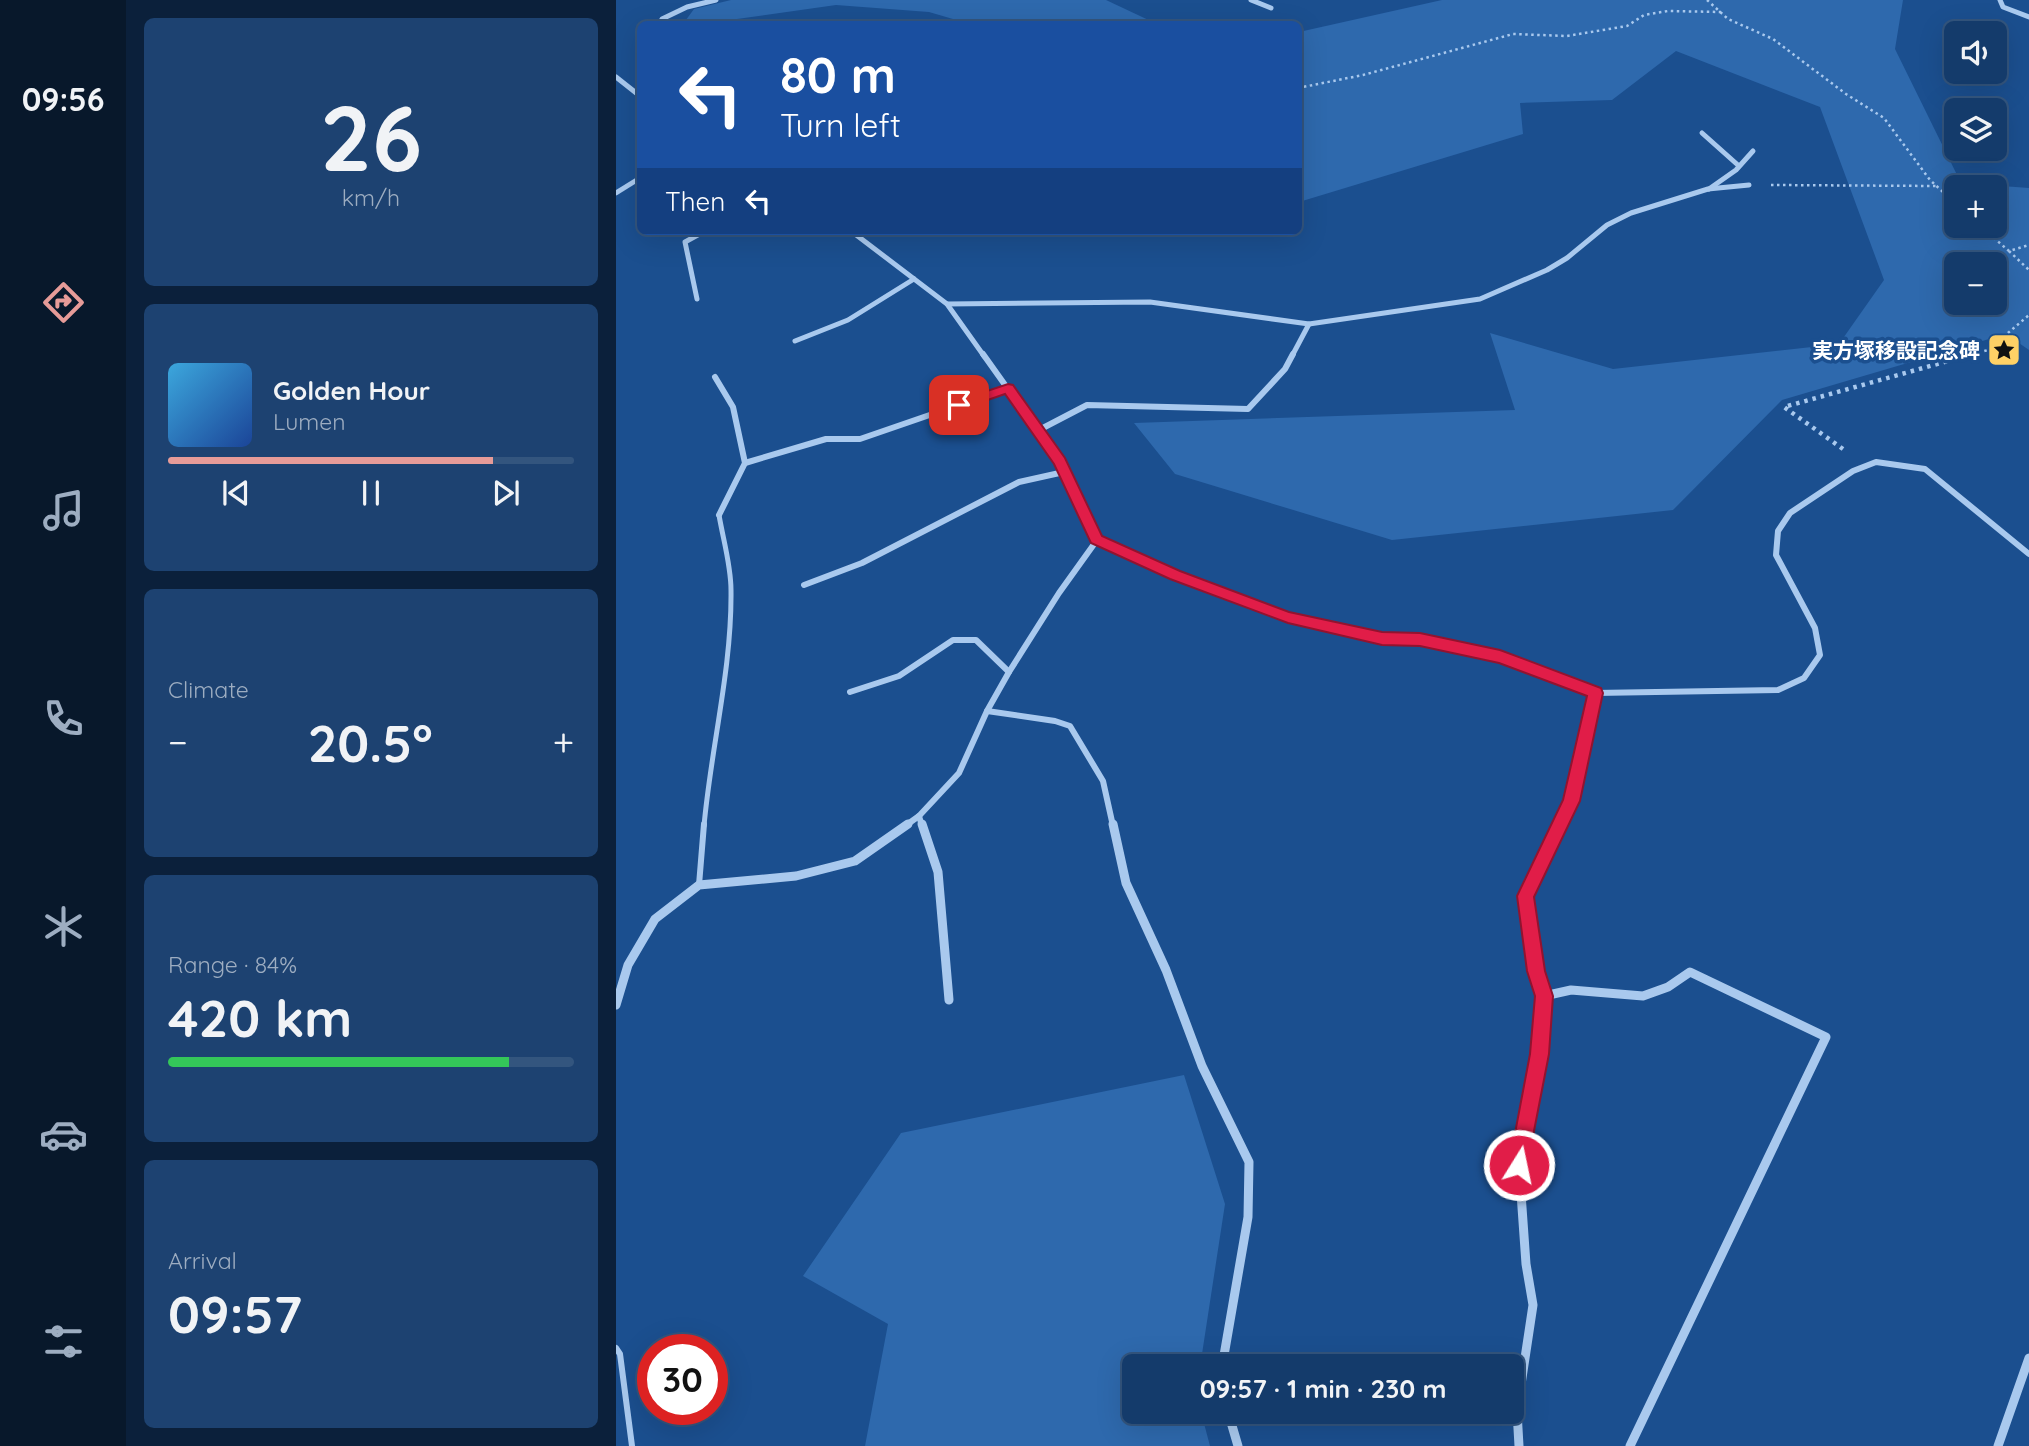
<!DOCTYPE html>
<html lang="en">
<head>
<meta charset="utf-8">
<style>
  body { margin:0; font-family:Quicksand,"Noto Sans JP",sans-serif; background:#1d4271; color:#f1f3f6; height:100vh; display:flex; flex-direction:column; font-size:26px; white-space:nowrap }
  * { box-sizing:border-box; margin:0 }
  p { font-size:23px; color:#9dadc1 }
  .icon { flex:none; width:38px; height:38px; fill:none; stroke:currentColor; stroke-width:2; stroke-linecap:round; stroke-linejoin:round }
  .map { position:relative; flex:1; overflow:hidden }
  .sheet { display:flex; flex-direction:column; gap:18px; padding:18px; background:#0b203b; width:490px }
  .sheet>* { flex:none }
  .top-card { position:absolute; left:21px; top:21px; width:665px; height:214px; border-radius:10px; box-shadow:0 7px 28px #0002,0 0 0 2px #33557e; background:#1a4fa0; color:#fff; overflow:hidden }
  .buttons { position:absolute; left:1328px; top:21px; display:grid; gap:14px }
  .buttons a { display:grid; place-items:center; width:63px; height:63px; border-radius:10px; background:#143b6b; box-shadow:0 7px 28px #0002,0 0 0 2px #33557e; font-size:35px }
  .speed { position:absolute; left:21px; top:1334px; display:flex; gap:14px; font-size:35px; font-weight:700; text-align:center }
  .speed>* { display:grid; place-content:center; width:91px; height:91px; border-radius:50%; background:#143b6b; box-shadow:0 7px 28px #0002,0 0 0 2px #33557e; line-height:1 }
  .speed .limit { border:10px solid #d22; background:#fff; color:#111 }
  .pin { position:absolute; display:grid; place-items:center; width:60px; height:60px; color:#fff; margin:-30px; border-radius:14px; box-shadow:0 4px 10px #0006 }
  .me { position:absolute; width:77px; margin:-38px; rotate:10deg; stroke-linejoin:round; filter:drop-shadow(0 0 5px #0008) }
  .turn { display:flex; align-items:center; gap:24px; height:147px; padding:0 28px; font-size:32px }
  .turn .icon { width:91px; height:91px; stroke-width:2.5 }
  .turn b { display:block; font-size:49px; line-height:60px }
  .then { display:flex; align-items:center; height:66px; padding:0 28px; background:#0003; gap:14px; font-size:26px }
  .big { font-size:52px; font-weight:700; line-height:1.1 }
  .sheet .tile { flex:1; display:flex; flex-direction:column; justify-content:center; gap:10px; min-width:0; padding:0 24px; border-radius:10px; background:#1d4271 }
  .sheet .dial { align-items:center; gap:0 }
  .dial b { font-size:91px; line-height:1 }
  .song { display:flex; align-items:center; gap:21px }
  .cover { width:84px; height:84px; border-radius:10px; background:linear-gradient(135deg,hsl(200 70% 55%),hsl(220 70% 35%)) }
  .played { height:7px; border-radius:4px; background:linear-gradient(90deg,#e69b98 80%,#33557e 80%) }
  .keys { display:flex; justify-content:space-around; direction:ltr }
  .heat { display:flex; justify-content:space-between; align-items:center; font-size:38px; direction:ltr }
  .charge { height:10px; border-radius:5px; background:linear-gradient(90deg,#34c759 84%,#33557e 0) }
  .trip { position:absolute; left:506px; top:1354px; width:402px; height:70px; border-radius:10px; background:#143b6b; box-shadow:0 7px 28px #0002,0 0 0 2px #33557e; font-weight:700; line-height:70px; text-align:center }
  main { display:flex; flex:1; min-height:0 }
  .menu { display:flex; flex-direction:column; width:126px; justify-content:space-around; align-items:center; background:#08182b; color:#9dadc1 }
  .menu .icon { width:49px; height:49px }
  .menu .active { color:#e69b98 }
  .menu b { font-size:32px; color:#f1f3f6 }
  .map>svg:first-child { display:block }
  .green { fill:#2e69ad; fill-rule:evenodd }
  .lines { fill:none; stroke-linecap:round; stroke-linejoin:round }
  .path-far1 { stroke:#a9c9ee; stroke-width:2.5; stroke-dasharray:2.5 3.5; stroke-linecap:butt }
  .path { stroke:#a9c9ee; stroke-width:4.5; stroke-dasharray:3.5 5; stroke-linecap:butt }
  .lane-far1 { stroke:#a9c9ee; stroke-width:5 }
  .lane { stroke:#a9c9ee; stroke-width:6 }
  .street-far2 { stroke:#a9c9ee; stroke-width:5 }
  .street-far1 { stroke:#a9c9ee; stroke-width:6 }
  .street { stroke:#a9c9ee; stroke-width:9 }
  .route { fill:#e11d48; stroke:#92132f; stroke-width:2 }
  .labels { text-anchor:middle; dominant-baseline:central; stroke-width:7; stroke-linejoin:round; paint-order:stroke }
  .far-poi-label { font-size:21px; font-weight:bold; fill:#fff; stroke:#1b4f8f; text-anchor:end }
</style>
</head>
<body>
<main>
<nav class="menu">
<b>09:56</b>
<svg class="icon active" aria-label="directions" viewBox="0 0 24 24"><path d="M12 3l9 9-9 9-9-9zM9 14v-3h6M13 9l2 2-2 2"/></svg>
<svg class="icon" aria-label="music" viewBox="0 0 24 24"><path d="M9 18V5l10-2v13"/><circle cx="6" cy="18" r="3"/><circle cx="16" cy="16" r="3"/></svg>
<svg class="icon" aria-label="phone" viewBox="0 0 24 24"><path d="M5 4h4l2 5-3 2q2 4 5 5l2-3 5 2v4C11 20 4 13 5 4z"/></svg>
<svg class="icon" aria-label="climate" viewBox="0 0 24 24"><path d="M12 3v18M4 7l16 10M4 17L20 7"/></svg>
<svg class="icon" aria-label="car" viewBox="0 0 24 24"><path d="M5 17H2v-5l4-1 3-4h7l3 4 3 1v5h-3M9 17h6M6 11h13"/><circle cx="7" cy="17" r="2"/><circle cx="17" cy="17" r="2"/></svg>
<svg class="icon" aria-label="filters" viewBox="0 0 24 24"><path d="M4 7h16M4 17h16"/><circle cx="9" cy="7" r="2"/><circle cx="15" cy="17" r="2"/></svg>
</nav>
<section class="sheet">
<div class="tile dial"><b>26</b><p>km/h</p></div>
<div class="tile">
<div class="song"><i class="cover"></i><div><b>Golden Hour</b><p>Lumen</p></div></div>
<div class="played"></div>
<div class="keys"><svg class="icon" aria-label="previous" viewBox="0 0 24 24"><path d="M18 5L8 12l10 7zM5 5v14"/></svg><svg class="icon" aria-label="pause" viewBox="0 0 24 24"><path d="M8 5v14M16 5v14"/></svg><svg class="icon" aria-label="next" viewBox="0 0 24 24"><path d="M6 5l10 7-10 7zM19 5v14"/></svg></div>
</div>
<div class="tile"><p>Climate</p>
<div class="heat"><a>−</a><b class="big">20.5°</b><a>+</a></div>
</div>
<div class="tile"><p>Range · 84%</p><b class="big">420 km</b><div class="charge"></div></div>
<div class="tile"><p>Arrival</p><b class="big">09:57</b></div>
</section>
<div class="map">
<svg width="1413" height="1446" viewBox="0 0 1413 1446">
  <rect width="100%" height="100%" fill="#1b4f8f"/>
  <g class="green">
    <path d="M115 0H490L541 24H354L313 12 220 5 85 24H67L78 9Z"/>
    <path d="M826 0H1287L1279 49 1345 183 1413 188V350L1390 334 1166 400 1057 510 776 540 559 474 518 423 899 410 874 333 997 369 1223 344 1268 280 1204 107 1060 51 996 100 904 103 907 134 683 202V32ZM1340 187H1379V226H1340ZM1340 264H1379V303H1340Z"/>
    <path d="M568 1075 609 1204 584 1367H518V1412H585L594 1446H249L272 1324 187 1276 285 1133Z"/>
  </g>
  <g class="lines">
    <g class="path-far1">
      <path d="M1091 0 1112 19 1157 39 1230 94 1268 118 1314 180 1340 204"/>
      <path d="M682 88 747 75 897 34 951 36 1011 26 1028 15 1052 11 1105 12"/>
      <path d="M1155 185 1321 186"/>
      <path d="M1364 226 1393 251 1413 245"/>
      <path d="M1393 251 1413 270"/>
      <path d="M1351 356 1372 350 1413 315"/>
    </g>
    <path class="path" d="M1227 449 1168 407 1357 354"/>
    <path class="lane-far1" d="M88 826C95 747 116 669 115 590 115 565 107 539 103 515"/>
    <g class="lane">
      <path d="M83 885 88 824"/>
      <path d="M0 1348 4 1354 16 1446"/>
    </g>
    <g class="street-far2">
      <path d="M635 0 655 8"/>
      <path d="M1384 0 1387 7 1413 17"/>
      <path d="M51 24 46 19 71 7 100 0"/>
      <path d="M0 77 24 96"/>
      <path d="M1086 133 1123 166"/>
      <path d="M1093 189 1120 170 1137 151"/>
      <path d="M0 193 24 178"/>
      <path d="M235 231 331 304 368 356"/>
      <path d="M81 299 69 242 89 231"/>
      <path d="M331 304 534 302 693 324 864 299 931 270 951 258 991 225 1015 213 1092 189 1133 185"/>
      <path d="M179 341 232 320 298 279"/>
      <path d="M676 356 693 324"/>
    </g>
    <g class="street-far1">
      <path d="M367 354 444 462 481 540 559 575 672 617 766 638 804 640 884 657 979 693 1162 690 1188 678 1204 655 1199 628 1160 555 1162 531 1174 513 1237 471 1260 462 1309 469 1413 554"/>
      <path d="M99 377 117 407 129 463 103 515"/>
      <path d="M423 430 471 405 632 409 669 369 677 354"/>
      <path d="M129 463 210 439H244L392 388"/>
      <path d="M188 585 246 563 403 482 448 472"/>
      <path d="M234 692 283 676 337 640H360L393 672"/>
      <path d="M371 711 439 721 454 726 487 781 497 826"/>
      <path d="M303 816 306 826"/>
      <path d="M289 826 303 816 343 773 371 711 393 672 443 593 481 540"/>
      <path d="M943 826 955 801 979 693"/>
    </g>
    <g class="street">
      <path d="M306 824 322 872 333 1000"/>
      <path d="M497 824 510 883 550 970 586 1066 633 1162 632 1217 606 1367"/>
      <path d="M928 996 955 990 1027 996 1052 987 1074 972 1210 1037 1014 1446"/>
      <path d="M0 1005 12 965 39 919 83 885 180 876 239 861 292 824"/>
      <path d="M612 1412 622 1446"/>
      <path d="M903 1446 901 1411 917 1305 910 1264 903 1165 924 1054 928 996 920 971 910 896 944 824"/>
      <path d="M1382 1446 1413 1358"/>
    </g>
  </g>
  <path class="route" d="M392 384 397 385 449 458 486 536 564 571 673 612 766 632 804 633 884 650 985 688 987 693 964 801 918 897 929 971 937 996 933 1054 910 1172 903 1175 896 1172 893 1165 914 1054 919 996 911 971 901 896 947 800 971 696 883 663 804 646 766 645 672 623 554 579 475 543 438 464 389 394 343 410 336 405 338 402Z"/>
  <defs>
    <symbol id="sight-square" viewBox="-11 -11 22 22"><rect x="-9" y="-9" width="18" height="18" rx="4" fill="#ffd166" stroke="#1b4f8f"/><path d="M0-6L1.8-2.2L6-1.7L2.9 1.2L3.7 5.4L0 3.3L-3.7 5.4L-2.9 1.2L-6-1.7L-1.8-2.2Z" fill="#111"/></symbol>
  </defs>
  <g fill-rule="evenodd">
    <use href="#sight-square" x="1369" y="331" width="38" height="38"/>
  </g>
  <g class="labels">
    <g class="far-poi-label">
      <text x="1364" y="350">実方塚移設記念碑</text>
    </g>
  </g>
</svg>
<div class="buttons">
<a><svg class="icon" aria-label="sound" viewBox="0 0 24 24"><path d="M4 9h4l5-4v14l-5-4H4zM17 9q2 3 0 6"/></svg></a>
<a><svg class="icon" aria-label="layers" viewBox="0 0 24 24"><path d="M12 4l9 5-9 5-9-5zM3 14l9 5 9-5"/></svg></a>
<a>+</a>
<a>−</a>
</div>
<div class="speed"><div class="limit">30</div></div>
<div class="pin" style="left:343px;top:405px;background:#d93025"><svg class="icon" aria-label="arrive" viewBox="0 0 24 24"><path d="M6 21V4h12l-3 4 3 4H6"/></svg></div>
<svg class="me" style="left:903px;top:1165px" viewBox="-20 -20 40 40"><circle r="17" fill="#e11d48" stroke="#fff" stroke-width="3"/><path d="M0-11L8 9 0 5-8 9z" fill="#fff"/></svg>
<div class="trip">09:57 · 1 min · 230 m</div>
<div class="top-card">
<div class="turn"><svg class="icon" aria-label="left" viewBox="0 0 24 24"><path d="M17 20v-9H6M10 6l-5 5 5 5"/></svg><div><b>80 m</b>Turn left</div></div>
<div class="then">Then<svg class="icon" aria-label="left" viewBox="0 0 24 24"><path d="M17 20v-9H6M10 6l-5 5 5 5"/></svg></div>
</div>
</div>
</main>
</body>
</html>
